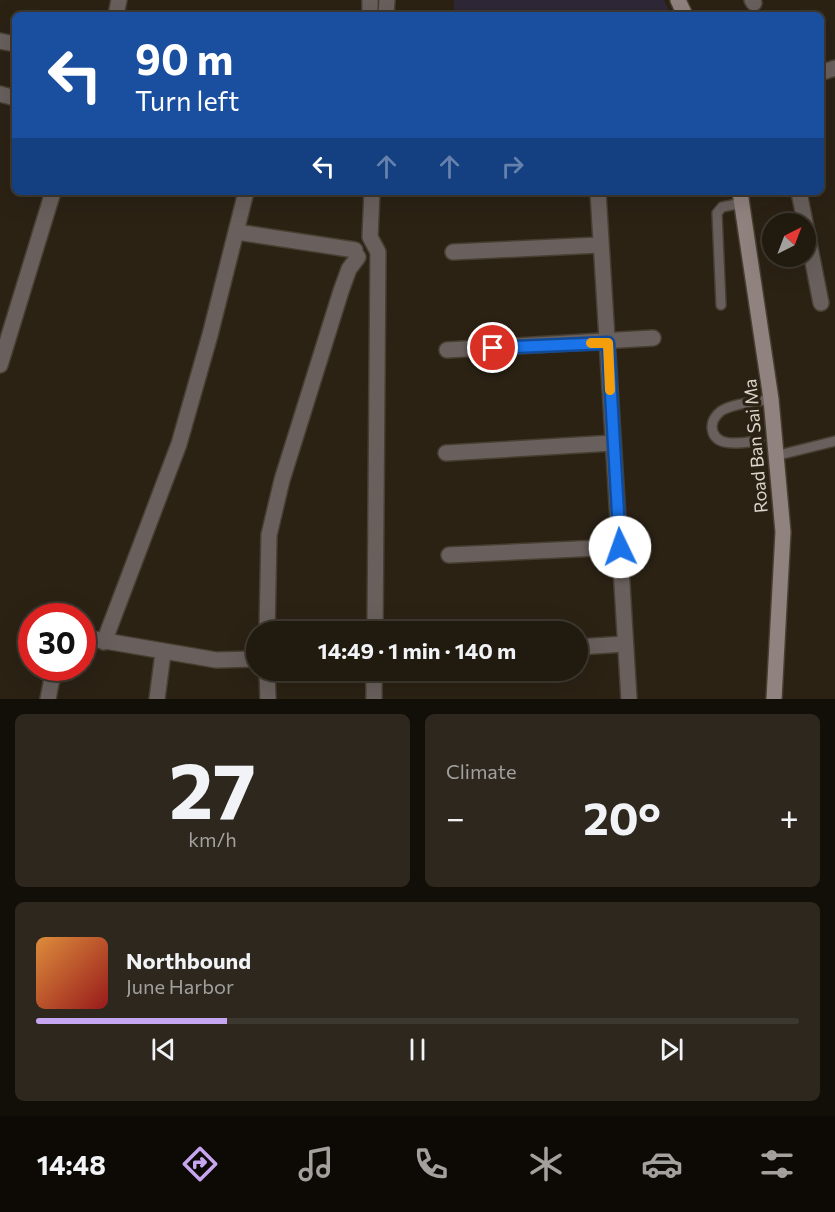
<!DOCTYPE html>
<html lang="en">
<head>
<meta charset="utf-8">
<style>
  body { margin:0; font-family:Commissioner,sans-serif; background:#2d271d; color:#f1f3f6; height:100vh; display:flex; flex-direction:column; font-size:22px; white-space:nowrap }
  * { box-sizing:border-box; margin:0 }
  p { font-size:20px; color:#a2a19e }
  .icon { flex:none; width:33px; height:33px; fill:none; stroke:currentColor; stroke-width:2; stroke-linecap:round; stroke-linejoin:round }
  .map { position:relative; height:699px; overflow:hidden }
  .drawer { display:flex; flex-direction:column; gap:15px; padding:15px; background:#120e08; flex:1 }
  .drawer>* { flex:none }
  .guide { position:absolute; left:12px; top:12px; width:812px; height:183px; border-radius:9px; box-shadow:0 6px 24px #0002,0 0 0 2px #3d382f; background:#1a4fa0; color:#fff; overflow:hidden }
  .needle { width:39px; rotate:42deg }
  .controls { position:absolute; left:762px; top:213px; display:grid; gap:12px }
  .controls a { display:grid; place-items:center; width:54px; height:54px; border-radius:50%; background:#201a0f; box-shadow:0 6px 24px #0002,0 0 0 2px #3d382f; font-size:30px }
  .speed { position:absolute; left:18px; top:603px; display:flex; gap:12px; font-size:30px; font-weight:700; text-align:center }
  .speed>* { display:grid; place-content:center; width:78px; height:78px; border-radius:50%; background:#201a0f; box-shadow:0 6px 24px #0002,0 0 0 2px #3d382f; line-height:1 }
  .speed .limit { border:9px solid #d22; background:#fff; color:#111 }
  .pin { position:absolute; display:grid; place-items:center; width:51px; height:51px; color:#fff; margin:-26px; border:3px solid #fff; border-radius:50%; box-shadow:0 2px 6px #0007 }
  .me { position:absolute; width:66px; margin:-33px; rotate:357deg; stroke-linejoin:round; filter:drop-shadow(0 0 4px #0008) }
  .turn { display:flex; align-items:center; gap:21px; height:126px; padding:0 24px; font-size:27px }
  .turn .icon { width:78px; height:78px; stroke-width:2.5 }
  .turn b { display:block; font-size:42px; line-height:51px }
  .lanes { display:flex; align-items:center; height:57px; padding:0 24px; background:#0003; justify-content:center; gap:30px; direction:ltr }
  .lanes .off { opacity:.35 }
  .big { font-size:45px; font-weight:700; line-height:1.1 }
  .drawer .card { flex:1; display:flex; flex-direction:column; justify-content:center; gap:9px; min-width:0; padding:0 21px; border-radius:9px; background:#2d271d }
  .drawer .dial { align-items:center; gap:0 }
  .dial b { font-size:78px; line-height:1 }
  .song { display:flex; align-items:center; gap:18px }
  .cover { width:72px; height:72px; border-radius:9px; background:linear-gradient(135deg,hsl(30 70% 55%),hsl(0 70% 35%)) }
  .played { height:6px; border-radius:3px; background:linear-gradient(90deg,#c6a6f0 25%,#3d382f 25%) }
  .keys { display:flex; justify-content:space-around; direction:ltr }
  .heat { display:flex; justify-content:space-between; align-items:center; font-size:33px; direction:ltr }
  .drawer .tiles { flex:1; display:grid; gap:15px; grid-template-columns:1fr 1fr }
  .card:last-child { grid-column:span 2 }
  .trip { position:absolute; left:246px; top:621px; width:342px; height:60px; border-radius:30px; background:#201a0f; box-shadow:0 6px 24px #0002,0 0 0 2px #3d382f; font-weight:700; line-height:60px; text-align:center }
  .tab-bar { display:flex; height:96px; justify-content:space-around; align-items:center; background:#0d0a06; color:#a2a19e }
  .tab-bar .icon { width:42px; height:42px }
  .tab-bar .selected { color:#c6a6f0 }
  .tab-bar b { font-size:27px; color:#f1f3f6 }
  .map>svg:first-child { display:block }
  .industrial { fill:#2e2737 }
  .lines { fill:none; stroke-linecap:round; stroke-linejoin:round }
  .lane-casing { stroke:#473f31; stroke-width:12 }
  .street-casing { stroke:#473f31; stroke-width:18 }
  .secondary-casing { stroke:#473f31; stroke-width:18 }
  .lane { stroke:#69605d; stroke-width:9 }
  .street { stroke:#69605d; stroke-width:15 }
  .secondary { stroke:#90827e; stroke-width:15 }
  .route-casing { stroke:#114b97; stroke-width:15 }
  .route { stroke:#1a73e8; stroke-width:10 }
  .slow { stroke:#f59e0b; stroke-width:10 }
  .labels { text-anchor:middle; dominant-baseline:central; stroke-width:6; stroke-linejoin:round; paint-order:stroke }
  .street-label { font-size:18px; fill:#dbd5cc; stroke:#2b2214 }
</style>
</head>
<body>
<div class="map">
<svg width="835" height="699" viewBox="0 0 835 699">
  <rect width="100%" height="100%" fill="#2b2214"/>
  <path class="industrial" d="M454 0H664L671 15H454Z"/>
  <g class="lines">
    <defs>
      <g id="lane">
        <path d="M721 305 717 213 722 207 742 203"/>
        <path d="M759 441C745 442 713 450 712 427 712 421 716 415 721 411 734 403 756 402 771 399"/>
        <path d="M775 456 835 441"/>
      </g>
      <g id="street">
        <path d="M752 0 754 3"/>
        <path d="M116 15 119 0"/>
        <path d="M370 15V0"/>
        <path d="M386 15 387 0"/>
        <path d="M0 41 15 44"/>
        <path d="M820 73 835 68"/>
        <path d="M0 94 15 98"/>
        <path d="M372 192 370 237 378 252 375 632"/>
        <path d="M598 192 629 699"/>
        <path d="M799 192 821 303"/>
        <path d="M237 232 355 250"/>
        <path d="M453 252 600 245"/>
        <path d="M447 350 653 338"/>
        <path d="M0 365 53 192"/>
        <path d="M446 453 613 443"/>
        <path d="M449 555 620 547"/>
        <path d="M267 632 269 535 282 480 341 291 349 269 358 257"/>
        <path d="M82 637 216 660 256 659"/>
        <path d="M104 642 179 444 210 335 246 192"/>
        <path d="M578 647 625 644"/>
        <path d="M267 670 268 699"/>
        <path d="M48 699 54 668"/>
        <path d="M157 699 163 653"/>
        <path d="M374 699V670"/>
      </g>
      <g id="secondary">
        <path d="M678 0 685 15"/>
        <path d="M740 192 771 399 783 532 774 699"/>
      </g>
    </defs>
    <use href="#lane" class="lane-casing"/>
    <use href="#street" class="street-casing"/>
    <use href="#secondary" class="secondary-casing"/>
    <use href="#lane" class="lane"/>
    <use href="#street" class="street"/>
    <use href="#secondary" class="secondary"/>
  </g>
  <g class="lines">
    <defs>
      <path id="route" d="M493 348 608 343 620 547"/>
    </defs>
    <use href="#route" class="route-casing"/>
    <use href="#route" class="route"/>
    <path class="slow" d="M591 343H608L610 390"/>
  </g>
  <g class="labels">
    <g class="street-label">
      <text transform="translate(755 446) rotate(-95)">Road Ban Sai Ma</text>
    </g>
  </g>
</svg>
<div class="controls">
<a><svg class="needle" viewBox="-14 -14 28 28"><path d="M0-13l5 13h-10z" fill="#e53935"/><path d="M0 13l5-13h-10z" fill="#a2a19e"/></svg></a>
</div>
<div class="speed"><div class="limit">30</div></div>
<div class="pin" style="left:493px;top:348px;background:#d93025"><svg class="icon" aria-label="arrive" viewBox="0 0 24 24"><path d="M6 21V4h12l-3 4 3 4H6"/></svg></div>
<svg class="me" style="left:620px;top:547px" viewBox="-20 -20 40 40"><circle r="19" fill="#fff"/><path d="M0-13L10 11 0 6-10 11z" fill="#1a73e8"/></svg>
<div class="trip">14:49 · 1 min · 140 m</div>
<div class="guide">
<div class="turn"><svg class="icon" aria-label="left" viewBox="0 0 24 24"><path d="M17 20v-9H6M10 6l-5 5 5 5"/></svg><div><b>90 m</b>Turn left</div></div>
<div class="lanes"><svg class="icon" aria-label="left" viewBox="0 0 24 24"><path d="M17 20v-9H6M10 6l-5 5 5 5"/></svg><svg class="icon off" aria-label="ahead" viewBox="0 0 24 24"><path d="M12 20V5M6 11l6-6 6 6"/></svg><svg class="icon off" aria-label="ahead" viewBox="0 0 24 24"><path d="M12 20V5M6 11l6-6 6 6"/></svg><svg class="icon off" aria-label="right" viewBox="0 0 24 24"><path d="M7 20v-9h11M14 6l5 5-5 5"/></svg></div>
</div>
</div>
<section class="drawer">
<div class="tiles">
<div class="card dial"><b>27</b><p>km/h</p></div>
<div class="card"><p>Climate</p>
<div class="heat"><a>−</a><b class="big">20°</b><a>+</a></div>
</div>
<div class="card">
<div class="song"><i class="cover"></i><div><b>Northbound</b><p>June Harbor</p></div></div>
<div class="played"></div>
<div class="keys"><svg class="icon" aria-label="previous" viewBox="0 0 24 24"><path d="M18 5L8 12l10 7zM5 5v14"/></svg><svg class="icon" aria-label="pause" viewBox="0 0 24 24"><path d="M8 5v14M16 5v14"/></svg><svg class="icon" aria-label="next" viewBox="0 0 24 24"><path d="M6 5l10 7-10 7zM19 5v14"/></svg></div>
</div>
</div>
</section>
<nav class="tab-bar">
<b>14:48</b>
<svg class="icon selected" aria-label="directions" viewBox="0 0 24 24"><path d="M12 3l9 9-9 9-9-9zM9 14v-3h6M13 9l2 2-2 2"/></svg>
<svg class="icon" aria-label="music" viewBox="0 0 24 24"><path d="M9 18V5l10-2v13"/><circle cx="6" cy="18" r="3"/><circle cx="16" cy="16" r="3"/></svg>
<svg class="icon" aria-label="phone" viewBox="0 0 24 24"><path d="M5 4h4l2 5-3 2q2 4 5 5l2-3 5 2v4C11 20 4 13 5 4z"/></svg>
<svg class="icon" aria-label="climate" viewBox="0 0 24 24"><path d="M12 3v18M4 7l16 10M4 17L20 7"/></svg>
<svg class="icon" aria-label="car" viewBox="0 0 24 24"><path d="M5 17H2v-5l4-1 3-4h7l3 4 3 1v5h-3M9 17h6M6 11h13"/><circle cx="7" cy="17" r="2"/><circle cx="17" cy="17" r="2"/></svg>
<svg class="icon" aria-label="filters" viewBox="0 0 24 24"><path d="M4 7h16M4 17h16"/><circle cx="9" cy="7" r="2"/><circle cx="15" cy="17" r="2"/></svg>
</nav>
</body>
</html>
